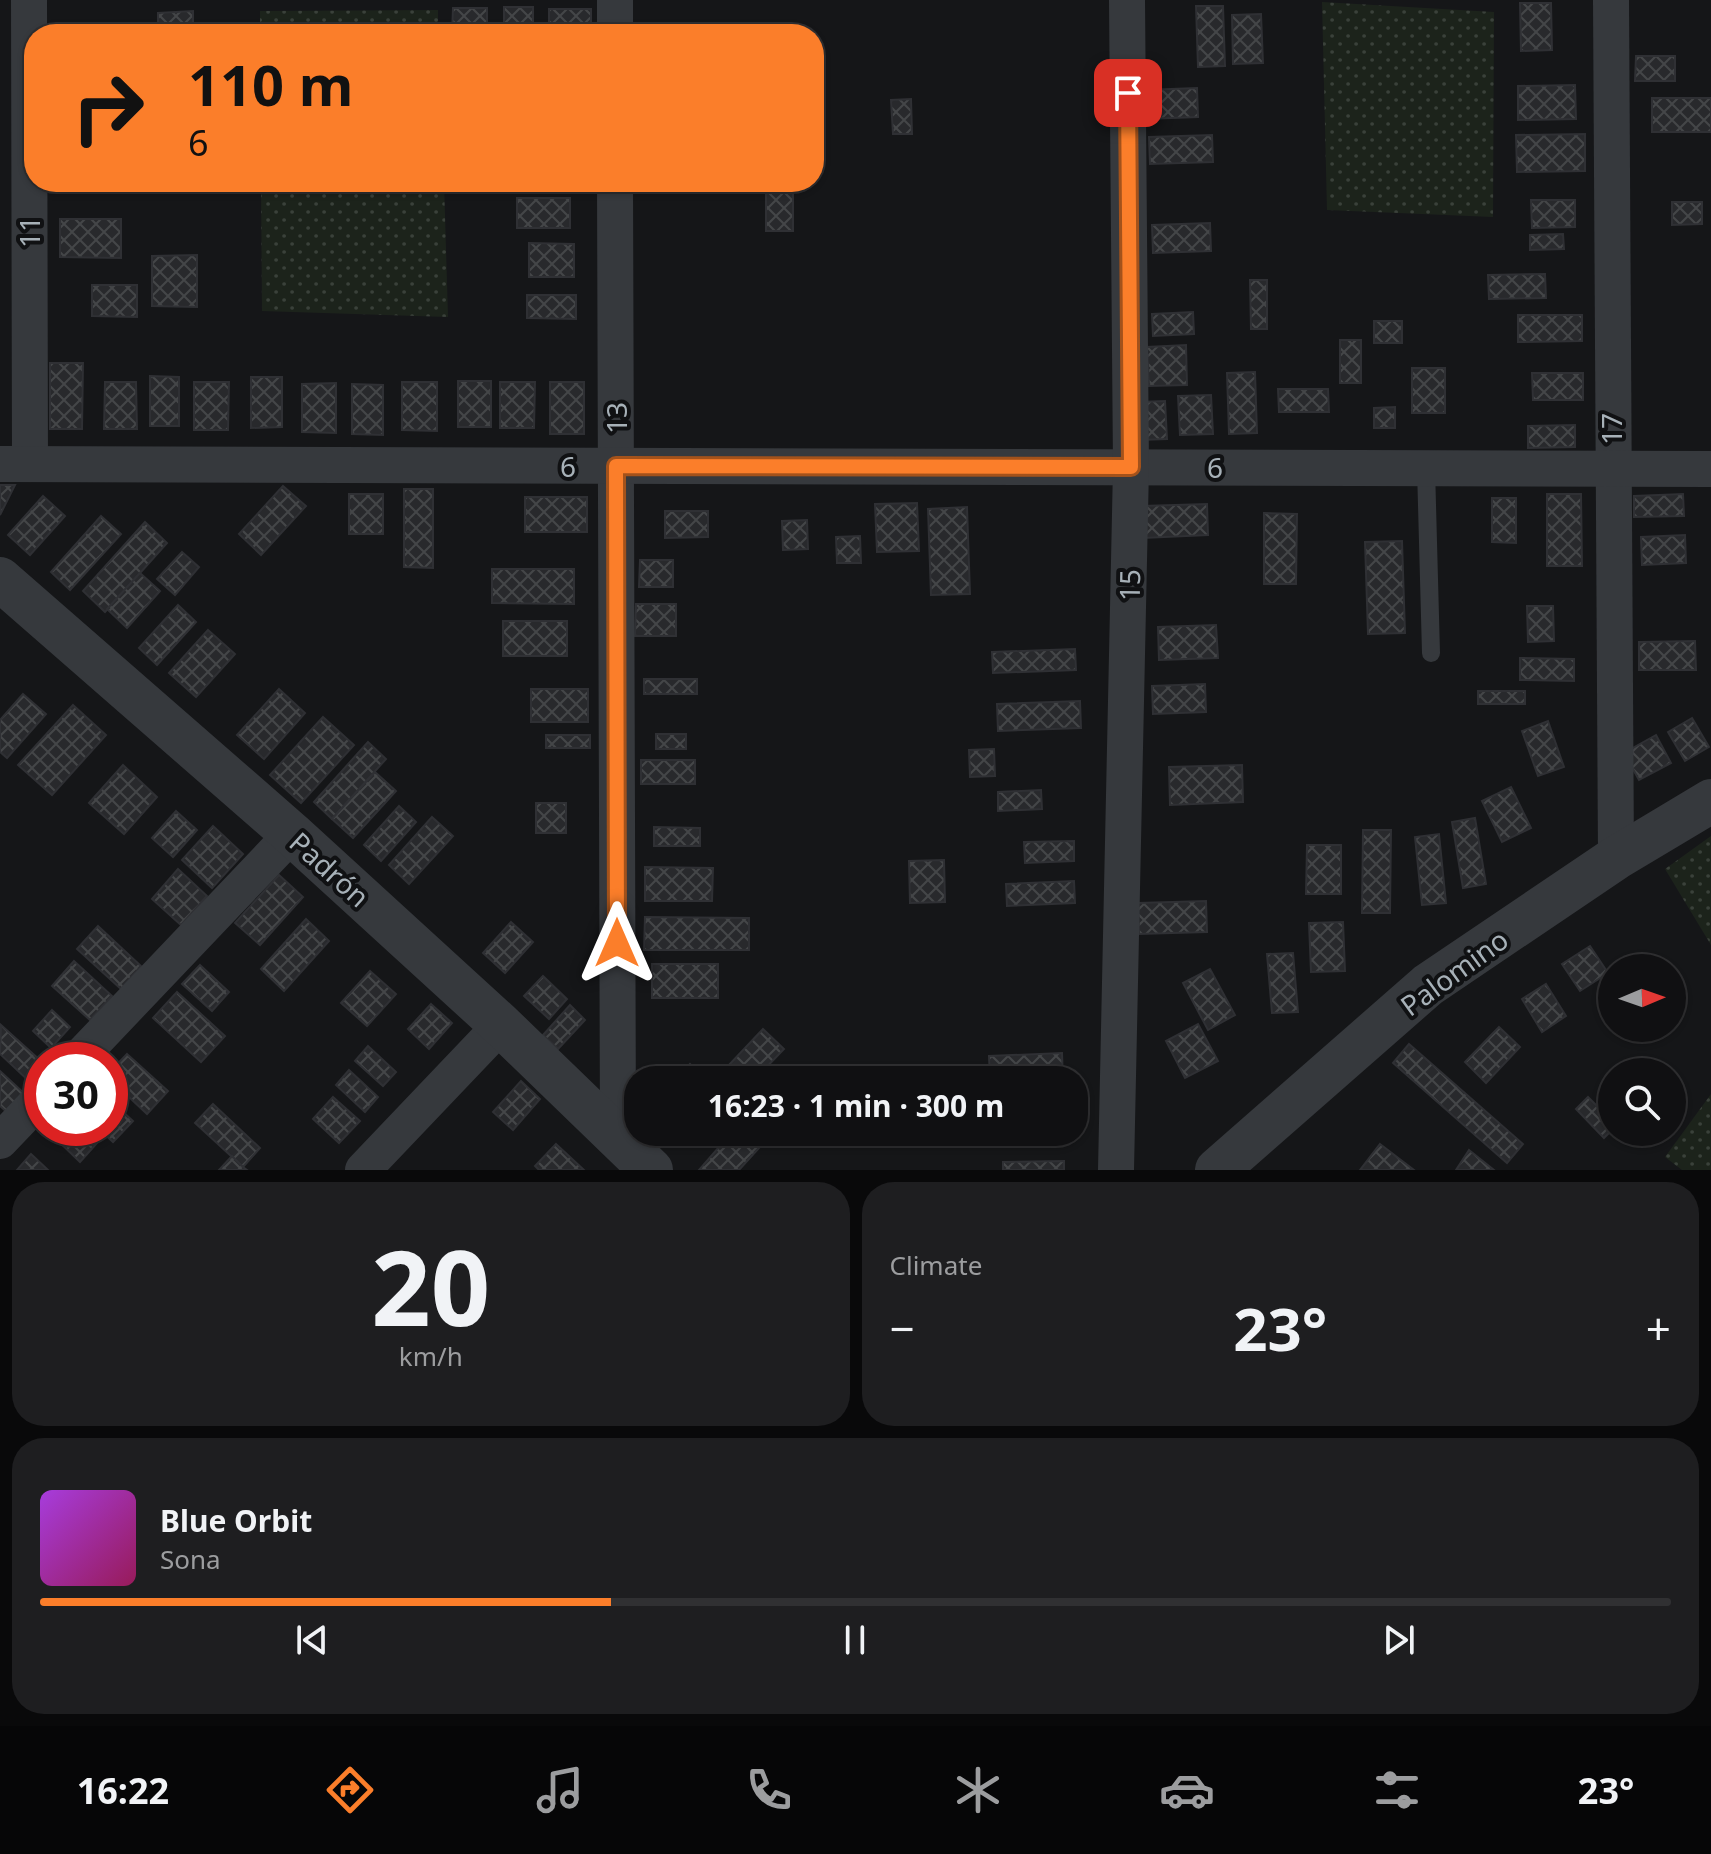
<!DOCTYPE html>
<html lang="en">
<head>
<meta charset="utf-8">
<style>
  body { margin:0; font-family:"Noto Sans",sans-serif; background:#1e1e20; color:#f1f3f6; height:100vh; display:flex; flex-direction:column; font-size:30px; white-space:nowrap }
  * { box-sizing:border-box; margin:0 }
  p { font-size:26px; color:#9c9d9f }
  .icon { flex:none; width:44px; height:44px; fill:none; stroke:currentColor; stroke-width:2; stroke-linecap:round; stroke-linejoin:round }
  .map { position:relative; height:1170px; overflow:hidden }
  .drawer { display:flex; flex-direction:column; gap:12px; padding:12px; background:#09090a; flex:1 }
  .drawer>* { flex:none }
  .guide { position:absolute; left:24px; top:24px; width:800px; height:168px; border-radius:32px; box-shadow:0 2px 6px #0004,0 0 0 2px #303032; background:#fb7e2a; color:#111; overflow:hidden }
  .needle { width:52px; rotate:88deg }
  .buttons { position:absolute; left:1598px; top:954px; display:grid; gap:16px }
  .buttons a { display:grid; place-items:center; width:88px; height:88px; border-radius:50%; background:#101012; box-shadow:0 2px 6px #0004,0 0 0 2px #303032; font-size:40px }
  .speed { position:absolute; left:24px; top:1042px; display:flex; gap:16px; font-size:40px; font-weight:700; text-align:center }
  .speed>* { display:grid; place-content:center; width:104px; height:104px; border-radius:50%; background:#101012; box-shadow:0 2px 6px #0004,0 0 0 2px #303032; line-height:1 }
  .speed .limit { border:12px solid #d22; background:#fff; color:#111 }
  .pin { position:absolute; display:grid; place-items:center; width:68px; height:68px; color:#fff; margin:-34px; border-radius:16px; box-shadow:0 4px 12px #0006 }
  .me { position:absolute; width:88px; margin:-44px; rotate:0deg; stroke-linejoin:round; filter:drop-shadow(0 0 6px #0008) }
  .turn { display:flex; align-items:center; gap:28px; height:168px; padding:0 32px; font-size:36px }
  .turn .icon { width:104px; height:104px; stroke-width:2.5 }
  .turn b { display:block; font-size:56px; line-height:68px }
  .big { font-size:60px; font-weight:700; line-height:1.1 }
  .drawer .tile { flex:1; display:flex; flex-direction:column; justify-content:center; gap:12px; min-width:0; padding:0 28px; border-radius:32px; background:#1e1e20 }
  .drawer .dial { align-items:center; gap:0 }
  .dial b { font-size:104px; line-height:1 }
  .song { display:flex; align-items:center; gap:24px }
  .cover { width:96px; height:96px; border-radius:12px; background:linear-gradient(135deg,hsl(280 70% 55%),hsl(330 70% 35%)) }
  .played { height:8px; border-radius:4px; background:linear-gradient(90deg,#fb7e2a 35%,#303032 35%) }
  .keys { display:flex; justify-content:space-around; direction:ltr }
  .heat { display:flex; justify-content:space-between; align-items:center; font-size:44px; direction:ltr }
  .drawer .tiles { flex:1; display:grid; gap:12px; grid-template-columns:1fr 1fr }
  .tile:last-child { grid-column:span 2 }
  .trip { position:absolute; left:624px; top:1066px; width:464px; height:80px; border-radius:32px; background:#101012; box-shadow:0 2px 6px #0004,0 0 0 2px #303032; font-weight:700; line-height:80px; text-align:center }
  .tabs { display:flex; height:128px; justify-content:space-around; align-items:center; background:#060607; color:#9c9d9f }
  .tabs .icon { width:56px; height:56px }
  .tabs .selected { color:#fb7e2a }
  .tabs b { font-size:36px; color:#f1f3f6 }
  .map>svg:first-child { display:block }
  .grass { fill:url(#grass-dots) }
  .building { fill:url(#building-cross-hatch); stroke:#2f3034; stroke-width:2 }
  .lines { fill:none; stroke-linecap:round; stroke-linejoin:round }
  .service { stroke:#36393d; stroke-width:18 }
  .minor { stroke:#36393d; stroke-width:36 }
  .tertiary { stroke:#36393d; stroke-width:44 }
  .route-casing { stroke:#a3521b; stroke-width:20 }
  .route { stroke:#fb7e2a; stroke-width:14 }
  .labels { text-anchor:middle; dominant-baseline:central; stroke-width:8; stroke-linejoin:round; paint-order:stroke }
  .street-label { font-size:28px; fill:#a7b1b8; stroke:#101113 }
</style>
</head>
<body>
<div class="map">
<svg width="1711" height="1170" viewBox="0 0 1711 1170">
  <defs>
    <pattern id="grass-dots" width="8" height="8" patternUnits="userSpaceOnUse" patternTransform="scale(2)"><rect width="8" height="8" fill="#1c231b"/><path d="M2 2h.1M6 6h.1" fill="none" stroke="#3a413a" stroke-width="1.8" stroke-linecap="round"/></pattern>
    <pattern id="building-cross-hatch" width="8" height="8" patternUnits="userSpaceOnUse" patternTransform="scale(2)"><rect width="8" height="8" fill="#28292c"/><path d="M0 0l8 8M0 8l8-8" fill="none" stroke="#444648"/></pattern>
  </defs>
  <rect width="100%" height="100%" fill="#151618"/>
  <g class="grass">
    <path d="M1322 2 1494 12 1493 217 1327 210Z"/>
    <path d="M438 10V34H260V11Z"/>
    <path d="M261 182H444L448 317 262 311Z"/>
    <path d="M1711 836V945L1665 869Z"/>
    <path d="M1711 1094V1170H1682L1665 1157Z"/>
  </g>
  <g class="building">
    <path d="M1520 3H1551L1552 50 1521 51Z"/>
    <path d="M1196 6H1223L1225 66 1198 67Z"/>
    <rect x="504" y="7" width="29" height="27"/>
    <path d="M453 8H487V34H452Z"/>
    <rect x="549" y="9" width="42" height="25"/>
    <path d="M193 11V34H158V13Z"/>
    <path d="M1261 14 1263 63 1233 64 1232 15Z"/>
    <path d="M1636 56H1675V81H1635Z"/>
    <path d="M1575 85 1576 119 1518 120V86Z"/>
    <path d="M1197 88 1198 117 1145 119 1144 90Z"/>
    <rect x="1652" y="98" width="59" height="34"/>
    <path d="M911 99 912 134H893L891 100Z"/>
    <path d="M1585 134V171L1517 172 1516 135Z"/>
    <path d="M1212 135 1213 162 1150 164 1149 137Z"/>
    <rect x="766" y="187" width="27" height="44"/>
    <rect x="517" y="198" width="53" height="30"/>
    <path d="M1531 200H1575V227L1532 228Z"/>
    <path d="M1672 202H1702V224L1672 225Z"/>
    <path d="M60 219H121V258L60 257Z"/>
    <path d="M1210 223 1211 251 1153 253 1152 225Z"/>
    <path d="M1563 234 1564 249 1530 250V235Z"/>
    <path d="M529 243 574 244V277H529Z"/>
    <path d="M197 255V307L152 306V256Z"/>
    <path d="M1545 274 1546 298 1489 299 1488 275Z"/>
    <path d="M1250 280H1267V329H1251Z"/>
    <path d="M92 285H137V317L92 316Z"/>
    <path d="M527 295H576V319L527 318Z"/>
    <path d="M1193 312 1194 334 1153 336 1152 314Z"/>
    <path d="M1518 315H1582V341L1518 342Z"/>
    <rect x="1374" y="321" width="28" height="22"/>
    <rect x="1340" y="340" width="21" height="43"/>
    <path d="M1186 345 1187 385 1149 386 1147 347Z"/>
    <path d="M50 363H83L82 429H50Z"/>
    <rect x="1412" y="368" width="33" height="45"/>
    <path d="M1255 372 1257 433 1229 434 1227 373Z"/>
    <path d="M1532 373H1583V400H1533Z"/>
    <path d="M150 376 179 377V426H150Z"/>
    <path d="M251 377H282V427L251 428Z"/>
    <rect x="458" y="381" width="33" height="46"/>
    <path d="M105 382H136L137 429H104Z"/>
    <path d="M194 382H229L228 430H194Z"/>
    <path d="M402 382H437V431L402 430Z"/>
    <path d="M500 382H535L534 428H500Z"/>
    <rect x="550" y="382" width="34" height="52"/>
    <path d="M336 383V433L302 432V384Z"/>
    <path d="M352 384 383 385V435L352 434Z"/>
    <path d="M1278 389H1328L1329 412H1279Z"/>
    <path d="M1211 395 1213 434 1180 435 1178 396Z"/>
    <path d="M1165 401 1167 439 1139 440 1138 402Z"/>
    <path d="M1395 407V428H1374V408Z"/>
    <path d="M1575 425V447L1528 448V426Z"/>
    <path d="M0 485H15L0 515Z"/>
    <path d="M283 486 306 506 261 555 239 534Z"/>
    <path d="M404 489H433V568L404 567Z"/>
    <rect x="349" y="494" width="34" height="40"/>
    <path d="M1547 494H1581L1582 566H1547Z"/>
    <path d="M1683 494 1684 516 1634 517V496Z"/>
    <path d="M43 496 65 516 30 555 8 535Z"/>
    <rect x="525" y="497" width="62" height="35"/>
    <path d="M1492 498H1516V543L1492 542Z"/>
    <path d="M917 503 919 551 877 552 875 504Z"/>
    <path d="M1207 504 1208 535 1143 538 1142 506Z"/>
    <path d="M967 507 970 594 931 595 928 509Z"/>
    <path d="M665 511H708V537L665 538Z"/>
    <path d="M1264 513 1297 514 1296 584H1264Z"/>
    <path d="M101 516 121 534 70 590 51 572Z"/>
    <path d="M807 520 808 549 783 550 782 521Z"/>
    <path d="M145 522 167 543 105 612 83 591Z"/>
    <path d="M1685 535 1686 563 1642 565 1641 537Z"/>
    <path d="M860 536 861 563H837L836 537Z"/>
    <path d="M1402 541 1405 633 1368 634 1365 542Z"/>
    <path d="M182 552 199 567 175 595 157 579Z"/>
    <path d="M640 560H673V587H639Z"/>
    <path d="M492 569H574V604L492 603Z"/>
    <path d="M140 573 160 591 127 628 107 609Z"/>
    <path d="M636 604H676V636H635Z"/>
    <path d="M178 605 196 622 157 665 139 648Z"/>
    <path d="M1527 606H1553L1554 641 1528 642Z"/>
    <rect x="503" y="621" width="64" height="35"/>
    <path d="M1216 625 1218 658 1159 660 1158 627Z"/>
    <path d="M208 630 235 654 196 697 169 673Z"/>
    <path d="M1695 641 1696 670H1639V642Z"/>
    <path d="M1075 649 1076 670 993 673 992 652Z"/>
    <path d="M1520 658 1574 659V681L1520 680Z"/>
    <rect x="644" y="679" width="53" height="15"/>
    <path d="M1205 684 1206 712 1153 714 1152 686Z"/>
    <path d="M279 689 305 713 264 759 237 735Z"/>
    <rect x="531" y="689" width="57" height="33"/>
    <rect x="1478" y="691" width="47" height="13"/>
    <path d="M23 694 46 714 7 758 0 752V720Z"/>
    <path d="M1080 701 1081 728 998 731 997 704Z"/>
    <path d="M73 705 106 735 52 795 18 765Z"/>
    <path d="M323 717 354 745 301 803 270 775Z"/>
    <path d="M1692 718 1709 747 1685 761 1668 732Z"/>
    <path d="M1548 721 1564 767 1538 776 1522 731Z"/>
    <rect x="656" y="734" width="30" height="15"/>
    <rect x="546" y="735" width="44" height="13"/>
    <path d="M1656 735 1671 763 1639 780 1624 753Z"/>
    <path d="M368 742 386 759 332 819 314 802Z"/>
    <path d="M994 749 995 776 970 777 969 750Z"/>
    <rect x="641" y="760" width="54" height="24"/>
    <path d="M123 765 157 797 124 834 89 803Z"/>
    <path d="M1242 765 1243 802 1170 805 1169 767Z"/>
    <path d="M375 772 396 791 353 838 332 819Z"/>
    <path d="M1511 787 1531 828 1502 842 1482 801Z"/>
    <path d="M1041 790 1042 809 998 811V792Z"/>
    <rect x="536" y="803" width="30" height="30"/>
    <path d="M399 806 416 822 381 861 364 845Z"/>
    <path d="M176 811 197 830 173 857 152 838Z"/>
    <path d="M432 817 453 836 409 884 389 865Z"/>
    <path d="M1475 818 1486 884 1463 888 1452 822Z"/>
    <path d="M213 826 243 854 212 888 182 860Z"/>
    <path d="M654 827 700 828V846H654Z"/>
    <path d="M1363 830H1391L1390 913H1362Z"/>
    <path d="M1439 834 1446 903 1422 905 1415 837Z"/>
    <path d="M1074 841V861L1025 863 1024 842Z"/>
    <path d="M1307 845H1341V894H1306Z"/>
    <path d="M944 860 945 902 910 903 909 861Z"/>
    <path d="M645 867 713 868 712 901H645Z"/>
    <path d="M178 869 207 896 181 925 152 899Z"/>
    <path d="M279 875 303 897 260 945 235 923Z"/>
    <path d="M1074 881 1075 903 1007 906 1006 884Z"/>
    <path d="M1206 901 1207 932 1139 934 1138 903Z"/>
    <path d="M645 917 749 918V950H644Z"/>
    <path d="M306 919 329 941 284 991 261 969Z"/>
    <path d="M511 922 533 942 505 973 483 953Z"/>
    <path d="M1343 922 1345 971 1311 972 1309 923Z"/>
    <path d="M98 926 141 966 121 989 77 949Z"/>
    <path d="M1590 946 1608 973 1580 991 1562 964Z"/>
    <path d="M1293 953 1298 1012 1272 1013 1267 954Z"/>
    <path d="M74 961 112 996 90 1020 52 986Z"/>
    <rect x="652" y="964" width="66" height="34"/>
    <path d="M200 965 229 992 212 1011 182 984Z"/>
    <path d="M1210 969 1235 1015 1208 1030 1183 983Z"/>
    <path d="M370 971 396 994 367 1026 341 1003Z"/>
    <path d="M543 976 567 999 549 1019 524 996Z"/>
    <path d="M1546 984 1566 1016 1542 1032 1522 999Z"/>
    <path d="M177 992 225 1036 201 1062 153 1018Z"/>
    <path d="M431 1004 452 1023 429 1049 408 1029Z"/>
    <path d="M570 1005 585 1020 558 1049 543 1035Z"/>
    <path d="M52 1010 70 1027 51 1048 33 1031Z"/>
    <path d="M1198 1024 1218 1061 1185 1078 1166 1041Z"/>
    <path d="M1 1025 42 1062V1070L31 1083 0 1054Z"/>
    <path d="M1499 1027 1520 1047 1486 1083 1465 1062Z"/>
    <path d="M763 1029 784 1049 754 1080H740L727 1067Z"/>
    <path d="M1409 1044 1523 1144 1507 1163 1393 1063Z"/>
    <path d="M368 1046 396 1072 383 1086 355 1061Z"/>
    <path d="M1062 1053 1063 1080H990L989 1056Z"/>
    <path d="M127 1054 168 1091 147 1114 110 1079V1072Z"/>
    <path d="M690 1064 708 1080H675Z"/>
    <path d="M349 1070 378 1097 365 1112 336 1085Z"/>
    <path d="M0 1071 26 1095 9 1114 0 1106Z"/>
    <path d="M521 1081 540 1099 513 1130 493 1112Z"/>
    <path d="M333 1097 360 1121 339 1143 313 1119Z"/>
    <path d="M1588 1097 1612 1121V1130L1604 1138 1576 1109Z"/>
    <path d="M110 1100 133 1121 113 1142 98 1128H110Z"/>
    <path d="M213 1104 260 1148 243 1167 195 1123Z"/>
    <path d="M64 1128H81L97 1143 80 1162 55 1138Z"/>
    <path d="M732 1132H763L769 1137 739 1170H699Z"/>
    <path d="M556 1144 584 1170H539L535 1166Z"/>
    <path d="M1380 1144 1414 1170H1360Z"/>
    <path d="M1469 1150 1494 1170H1456Z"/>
    <path d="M31 1154 48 1170H17Z"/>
    <path d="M232 1156 243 1167 247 1170H219Z"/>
    <path d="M1064 1161V1170H1003V1162Z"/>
  </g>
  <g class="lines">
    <path class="service" d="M1426 468 1431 653"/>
    <g class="minor">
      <path d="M29 0 30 464"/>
      <path d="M615 0V34"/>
      <path d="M1611 0 1616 858"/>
      <path d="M615 182 618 1134"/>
      <path d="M0 464 1711 469"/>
      <path d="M77 1060 292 834"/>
      <path d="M0 1141 42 1097"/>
      <path d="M363 1170 501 1025"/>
      <path d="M1116 1170 1131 467 1127 0"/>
    </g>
    <g class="tertiary">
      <path d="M0 579 292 834 501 1025 651 1170"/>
      <path d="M1217 1170 1428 985 1616 858 1711 801"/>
    </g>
  </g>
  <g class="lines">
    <defs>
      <path id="route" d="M617 943 616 466 1131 467 1128 93"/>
    </defs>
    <use href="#route" class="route-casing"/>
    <use href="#route" class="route"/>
  </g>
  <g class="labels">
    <g class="street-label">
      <text transform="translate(29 232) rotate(-90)">11</text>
      <text transform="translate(616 418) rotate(-90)">13</text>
      <text transform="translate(1611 429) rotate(-90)">17</text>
      <text x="568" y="466">6</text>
      <text x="1215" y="467">6</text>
      <text transform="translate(1129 585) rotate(-89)">15</text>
      <text transform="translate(330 869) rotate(42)">Padrón</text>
      <text transform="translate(1454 972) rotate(-36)">Palomino</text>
    </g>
  </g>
</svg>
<div class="buttons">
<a><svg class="needle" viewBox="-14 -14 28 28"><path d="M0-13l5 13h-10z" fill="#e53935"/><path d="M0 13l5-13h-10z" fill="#9c9d9f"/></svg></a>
<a><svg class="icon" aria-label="search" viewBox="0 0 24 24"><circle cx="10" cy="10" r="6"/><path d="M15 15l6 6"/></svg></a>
</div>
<div class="speed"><div class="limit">30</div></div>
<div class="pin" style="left:1128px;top:93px;background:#d93025"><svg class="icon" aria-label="arrive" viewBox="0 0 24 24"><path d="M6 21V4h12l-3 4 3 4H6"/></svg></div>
<svg class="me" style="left:617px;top:943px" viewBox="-20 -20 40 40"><path d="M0-17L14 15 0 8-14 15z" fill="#fb7e2a" stroke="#fff" stroke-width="4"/></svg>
<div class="trip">16:23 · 1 min · 300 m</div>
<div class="guide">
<div class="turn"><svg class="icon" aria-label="right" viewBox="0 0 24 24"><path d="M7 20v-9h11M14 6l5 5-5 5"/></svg><div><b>110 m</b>6</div></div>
</div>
</div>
<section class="drawer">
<div class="tiles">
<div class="tile dial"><b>20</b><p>km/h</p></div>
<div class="tile"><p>Climate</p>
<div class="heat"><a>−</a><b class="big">23°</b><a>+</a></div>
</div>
<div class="tile">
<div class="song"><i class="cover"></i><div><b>Blue Orbit</b><p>Sona</p></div></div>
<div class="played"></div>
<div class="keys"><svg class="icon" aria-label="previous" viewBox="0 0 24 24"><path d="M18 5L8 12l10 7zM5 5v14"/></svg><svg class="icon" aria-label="pause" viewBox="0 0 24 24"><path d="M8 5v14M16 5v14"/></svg><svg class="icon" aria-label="next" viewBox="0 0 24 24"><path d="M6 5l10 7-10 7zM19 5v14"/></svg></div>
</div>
</div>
</section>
<nav class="tabs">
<b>16:22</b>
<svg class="icon selected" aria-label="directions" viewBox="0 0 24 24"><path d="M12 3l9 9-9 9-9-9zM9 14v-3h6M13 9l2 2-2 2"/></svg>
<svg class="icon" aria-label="music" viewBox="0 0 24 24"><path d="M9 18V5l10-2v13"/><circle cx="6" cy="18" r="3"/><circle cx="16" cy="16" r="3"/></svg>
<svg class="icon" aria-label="phone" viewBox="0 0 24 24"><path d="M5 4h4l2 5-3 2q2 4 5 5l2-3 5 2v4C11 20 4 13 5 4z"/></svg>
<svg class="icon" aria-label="climate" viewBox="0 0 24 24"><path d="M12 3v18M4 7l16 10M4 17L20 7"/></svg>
<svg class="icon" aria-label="car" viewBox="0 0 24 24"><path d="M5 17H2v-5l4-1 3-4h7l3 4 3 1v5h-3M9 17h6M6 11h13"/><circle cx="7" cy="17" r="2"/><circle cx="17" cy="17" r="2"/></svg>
<svg class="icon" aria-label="filters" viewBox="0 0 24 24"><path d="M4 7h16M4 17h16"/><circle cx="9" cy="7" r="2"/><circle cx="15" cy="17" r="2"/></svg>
<b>23°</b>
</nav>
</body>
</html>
